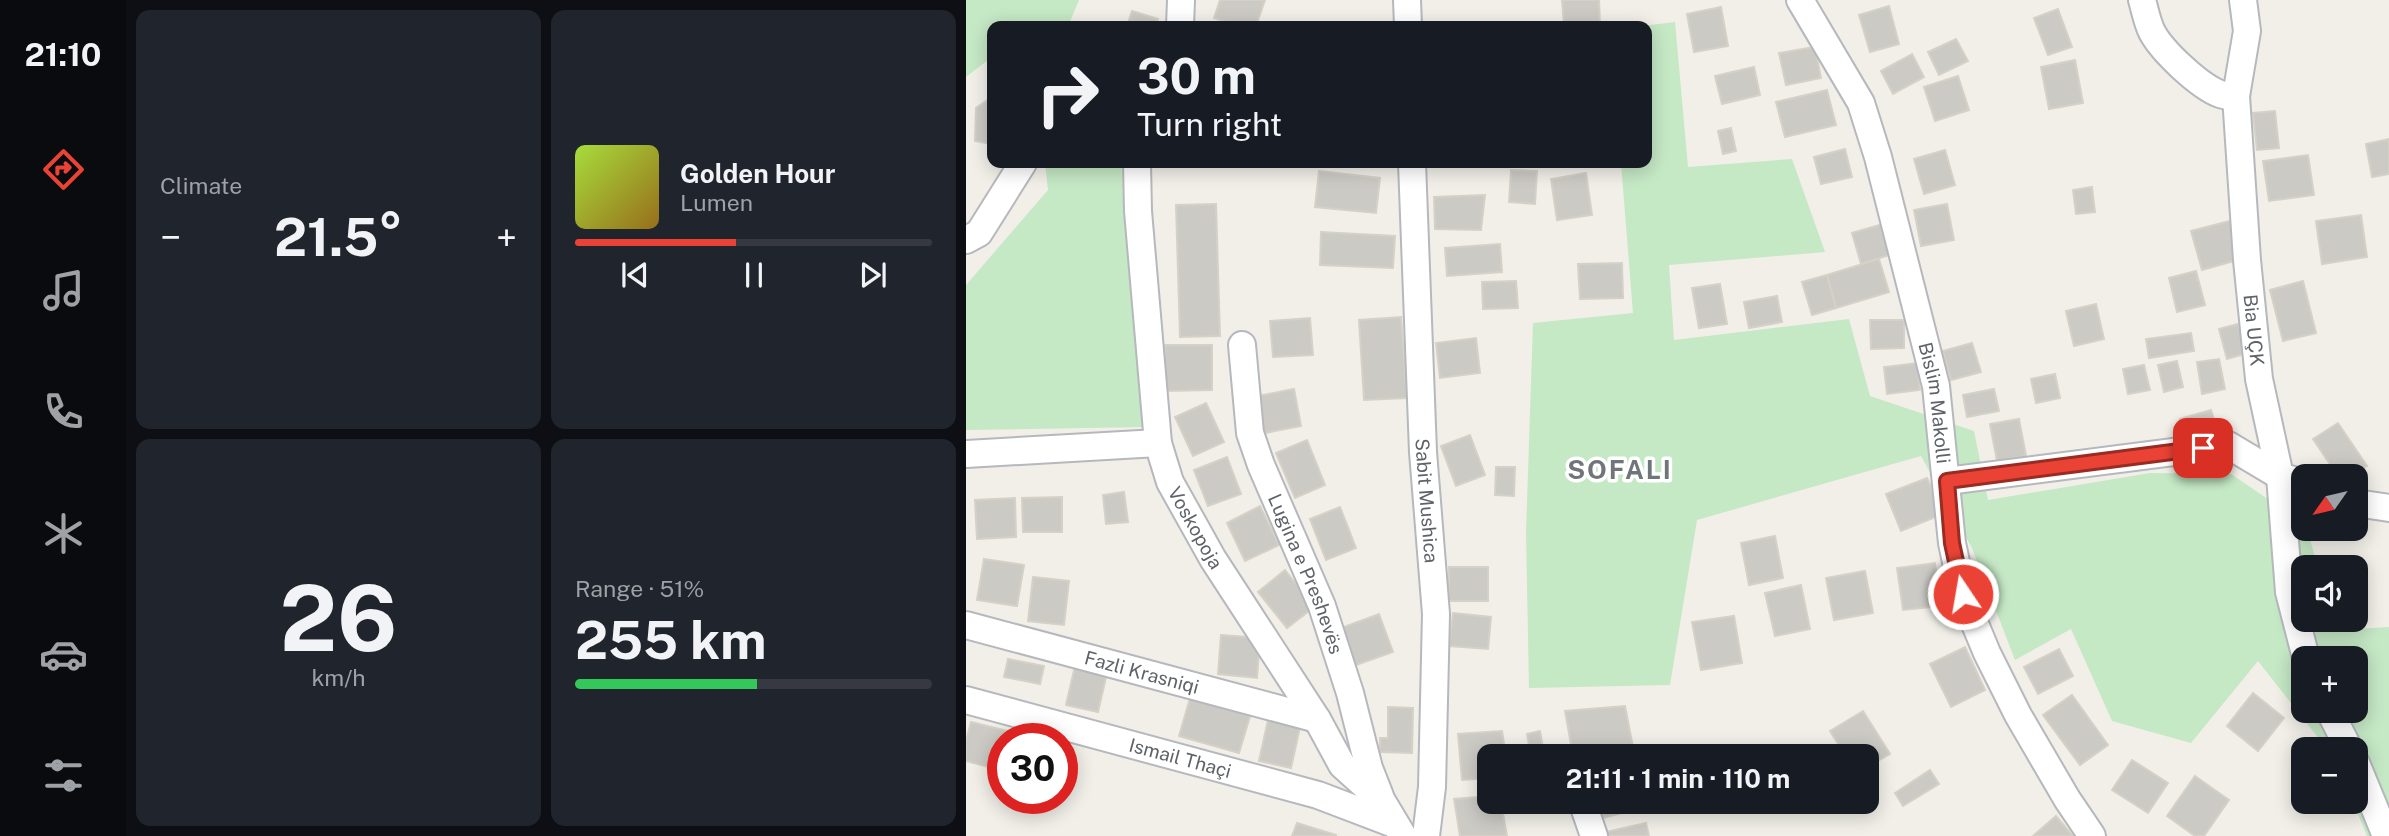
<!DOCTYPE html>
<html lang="en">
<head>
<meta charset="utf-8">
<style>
  body { margin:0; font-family:"Public Sans",sans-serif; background:#20242c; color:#f1f3f6; height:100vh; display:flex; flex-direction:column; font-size:26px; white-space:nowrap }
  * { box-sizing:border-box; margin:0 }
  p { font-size:23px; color:#9ea1a6 }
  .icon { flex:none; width:38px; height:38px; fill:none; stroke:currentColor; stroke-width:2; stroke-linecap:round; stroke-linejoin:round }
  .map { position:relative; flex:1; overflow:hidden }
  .drawer { display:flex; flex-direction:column; gap:10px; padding:10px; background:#0d0f14; width:840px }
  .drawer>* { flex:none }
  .top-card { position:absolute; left:21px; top:21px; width:665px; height:147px; border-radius:14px; box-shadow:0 4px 18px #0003; background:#171b24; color:#f1f3f6; overflow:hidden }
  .needle { width:46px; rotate:236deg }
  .fabs { position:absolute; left:1325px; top:464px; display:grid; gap:14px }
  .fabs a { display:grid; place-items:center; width:77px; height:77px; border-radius:14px; background:#171b24; box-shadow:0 4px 18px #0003; font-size:35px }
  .speed { position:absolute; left:21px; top:723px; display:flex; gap:14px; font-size:35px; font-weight:700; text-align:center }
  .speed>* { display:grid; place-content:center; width:91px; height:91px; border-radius:50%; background:#171b24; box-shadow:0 4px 18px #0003; line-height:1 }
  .speed .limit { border:10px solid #d22; background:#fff; color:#111 }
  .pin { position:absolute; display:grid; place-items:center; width:60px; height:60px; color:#fff; margin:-30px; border-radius:14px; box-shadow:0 4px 10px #0006 }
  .me { position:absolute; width:77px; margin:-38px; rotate:348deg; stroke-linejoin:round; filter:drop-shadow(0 0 5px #0008) }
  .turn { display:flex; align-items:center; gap:24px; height:147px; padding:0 35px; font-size:32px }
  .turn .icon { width:91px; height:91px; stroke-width:2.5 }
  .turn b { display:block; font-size:49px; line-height:60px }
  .big { font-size:52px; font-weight:700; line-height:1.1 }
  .drawer .card { flex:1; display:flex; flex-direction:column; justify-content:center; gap:10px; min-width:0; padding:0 24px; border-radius:14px; background:#20242c }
  .drawer .dial { align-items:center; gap:0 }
  .dial b { font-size:91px; line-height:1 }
  .song { display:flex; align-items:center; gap:21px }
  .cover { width:84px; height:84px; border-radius:10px; background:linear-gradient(135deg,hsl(80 70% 55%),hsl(40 70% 35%)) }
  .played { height:7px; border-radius:4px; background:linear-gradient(90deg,#ea4335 45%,#363941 45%) }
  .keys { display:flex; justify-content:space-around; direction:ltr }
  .heat { display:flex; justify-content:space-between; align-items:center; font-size:38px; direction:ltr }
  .charge { height:10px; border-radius:5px; background:linear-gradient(90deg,#34c759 51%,#363941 0) }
  .drawer .tiles { flex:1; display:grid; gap:10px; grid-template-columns:repeat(2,1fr) }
  .trip { position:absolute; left:511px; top:744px; width:402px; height:70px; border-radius:14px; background:#171b24; box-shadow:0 4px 18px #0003; font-weight:700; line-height:70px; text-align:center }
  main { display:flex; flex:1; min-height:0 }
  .menu { display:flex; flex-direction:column; width:126px; justify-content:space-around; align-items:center; background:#090b0e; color:#9ea1a6 }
  .menu .icon { width:49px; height:49px }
  .menu .current { color:#ea4335 }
  .menu b { font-size:32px; color:#f1f3f6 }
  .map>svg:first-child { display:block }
  .green { fill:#c5e8c5; fill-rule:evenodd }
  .building { fill:#cccac5; stroke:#d6d1c6; stroke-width:2 }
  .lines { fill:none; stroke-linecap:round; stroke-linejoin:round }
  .minor-casing { stroke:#b5b8bc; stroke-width:30 }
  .minor { stroke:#fff; stroke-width:26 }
  .route-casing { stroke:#982c22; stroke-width:18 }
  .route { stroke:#ea4335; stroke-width:12 }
  .labels { text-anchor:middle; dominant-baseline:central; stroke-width:7; stroke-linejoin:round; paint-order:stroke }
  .street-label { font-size:19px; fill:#5f6368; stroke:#fff }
  .district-label { font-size:26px; font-weight:bold; letter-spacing:2px; fill:#70757a; stroke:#fff }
</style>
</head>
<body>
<main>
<nav class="menu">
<b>21:10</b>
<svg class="icon current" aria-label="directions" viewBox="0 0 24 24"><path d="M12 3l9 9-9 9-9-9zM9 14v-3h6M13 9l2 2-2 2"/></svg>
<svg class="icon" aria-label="music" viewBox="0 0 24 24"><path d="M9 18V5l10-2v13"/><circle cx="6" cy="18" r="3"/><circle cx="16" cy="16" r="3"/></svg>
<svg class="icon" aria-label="phone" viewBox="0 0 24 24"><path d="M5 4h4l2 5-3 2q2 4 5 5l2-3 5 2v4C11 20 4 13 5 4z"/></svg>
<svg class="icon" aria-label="climate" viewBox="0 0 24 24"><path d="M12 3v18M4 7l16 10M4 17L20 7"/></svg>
<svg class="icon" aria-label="car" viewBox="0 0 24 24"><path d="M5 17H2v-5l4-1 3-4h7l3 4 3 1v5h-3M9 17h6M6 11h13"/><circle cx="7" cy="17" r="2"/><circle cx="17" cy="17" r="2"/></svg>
<svg class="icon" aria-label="filters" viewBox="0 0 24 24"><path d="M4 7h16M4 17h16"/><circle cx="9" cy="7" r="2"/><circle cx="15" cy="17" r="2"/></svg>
</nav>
<section class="drawer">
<div class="tiles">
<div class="card"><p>Climate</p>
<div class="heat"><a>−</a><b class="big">21.5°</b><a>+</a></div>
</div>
<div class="card">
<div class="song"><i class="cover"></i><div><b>Golden Hour</b><p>Lumen</p></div></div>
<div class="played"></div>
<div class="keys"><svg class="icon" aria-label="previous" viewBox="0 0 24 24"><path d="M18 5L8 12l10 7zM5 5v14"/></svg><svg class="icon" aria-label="pause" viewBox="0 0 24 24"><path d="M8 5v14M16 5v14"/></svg><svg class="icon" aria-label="next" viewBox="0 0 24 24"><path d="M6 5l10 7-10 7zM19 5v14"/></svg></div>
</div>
<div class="card dial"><b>26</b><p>km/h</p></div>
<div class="card"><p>Range · 51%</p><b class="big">255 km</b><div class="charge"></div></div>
</div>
</section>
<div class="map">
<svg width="1423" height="836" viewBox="0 0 1423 836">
  <rect width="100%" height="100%" fill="#f1efe8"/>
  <g class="green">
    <path d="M0 0H113L103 24 106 26H26V57L0 77Z"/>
    <path d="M709 22 722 167 826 159 859 252 703 265 708 340 883 319 904 396 1008 431 1022 500 1184 473 1265 474 1337 523V528L1341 529 1352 567H1337V620H1367L1371 630 1423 627V836H1401L1387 802H1390V749H1361L1292 661 1225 743 1146 721 1105 629 1049 660 1006 548 955 456 731 520 704 685 563 688 560 532 567 323 667 313 655 163H681V26H676ZM1337 658H1390V710H1337Z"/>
    <path d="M79 163H155L179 427 0 430V285L82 190Z"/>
  </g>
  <g class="building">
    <path d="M254 0H299L290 26H272L248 18Z"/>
    <path d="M596 0H633L634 26H598Z"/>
    <path d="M923 6 933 44 904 52 893 15Z"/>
    <path d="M755 7 762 46 728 52 721 14Z"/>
    <path d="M1092 9 1106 47 1082 55 1068 18Z"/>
    <path d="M166 11 192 19 189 26H161Z"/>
    <path d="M990 39 1002 61 973 75 962 52Z"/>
    <path d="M849 47 855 78 820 85 813 53Z"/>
    <path d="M946 54 958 77 927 94 915 71Z"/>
    <path d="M1109 60 1117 103 1083 109 1075 67Z"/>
    <path d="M788 67 794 95 756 104 749 76Z"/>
    <path d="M992 76 1003 110 969 121 958 87Z"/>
    <path d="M861 90 870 125 819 137 810 102Z"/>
    <path d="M26 97V144L9 141 10 108Z"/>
    <path d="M1309 111 1313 148 1291 150 1287 113Z"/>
    <path d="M765 128 770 151 757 154 752 131Z"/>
    <path d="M1423 139V174L1406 177 1400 144Z"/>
    <path d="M879 149 886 177 855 184 848 157Z"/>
    <path d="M979 150 989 185 958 194 948 159Z"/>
    <path d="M1342 155 1348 195 1303 201 1297 161Z"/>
    <path d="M545 170 571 171 569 204 543 202Z"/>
    <path d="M353 171 414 178 410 213 349 207Z"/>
    <path d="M620 173 626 215 591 220 585 179Z"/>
    <path d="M1126 187 1129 212 1110 214 1107 190Z"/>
    <path d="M519 195 515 230 469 229 468 197Z"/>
    <path d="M250 204 254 336 214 337 210 205Z"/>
    <path d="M981 204 988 240 955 246 948 210Z"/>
    <path d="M1395 215 1401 257 1356 264 1350 221Z"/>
    <path d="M1264 221 1275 259 1236 270 1225 231Z"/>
    <path d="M917 224 926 254 895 264 886 233Z"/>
    <path d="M355 232 429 236 427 268 354 265Z"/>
    <path d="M534 244 536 272 481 276 479 248Z"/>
    <path d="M913 259 923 292 870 308 861 275Z"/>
    <path d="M656 263 657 298 614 299 612 264Z"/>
    <path d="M1230 271 1239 305 1211 312 1203 278Z"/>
    <path d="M861 275 870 308 846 315 836 282Z"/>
    <path d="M550 281 552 308 517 309 516 282Z"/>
    <path d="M1337 281 1350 333 1317 341 1304 290Z"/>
    <path d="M754 284 761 324 733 328 726 288Z"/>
    <path d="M811 296 816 322 783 328 778 302Z"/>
    <path d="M1130 304 1138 339 1108 346 1100 311Z"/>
    <path d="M435 317 441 398 398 400 393 320Z"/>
    <path d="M344 318 347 355 307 357 304 321Z"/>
    <path d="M904 320H938V348L905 349Z"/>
    <path d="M1272 324 1281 353 1261 359 1253 329Z"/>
    <path d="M1225 333 1228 351 1183 358 1180 339Z"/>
    <path d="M510 338 514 373 474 378 470 343Z"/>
    <path d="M1006 343 1015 372 985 380 977 351Z"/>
    <path d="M199 345H246V390L199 391Z"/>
    <path d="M1253 359 1259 389 1236 394 1231 362Z"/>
    <path d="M1211 361 1217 387 1198 392 1192 365Z"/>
    <path d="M951 363 954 390 921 394 918 367Z"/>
    <path d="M1178 365 1184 390 1162 394 1157 369Z"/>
    <path d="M1089 374 1094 398 1070 403 1065 379Z"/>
    <path d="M328 389 335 426 294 434 287 397Z"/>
    <path d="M1028 389 1033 411 1001 417 997 395Z"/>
    <path d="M240 403 258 442 227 456 209 417Z"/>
    <path d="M1245 410 1252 431 1221 441 1214 419Z"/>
    <path d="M1053 419 1060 456 1031 461 1024 424Z"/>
    <path d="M1372 423 1401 466 1386 476H1372L1347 439Z"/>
    <path d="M504 435 519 475 490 486 475 446Z"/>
    <path d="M341 440 359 485 329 498 310 453Z"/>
    <path d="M261 457 275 494 242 506 228 470Z"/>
    <path d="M530 467H549L548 496 529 495Z"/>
    <path d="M961 478 977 514 935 531 920 494Z"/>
    <path d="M158 492 162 522 140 524 137 495Z"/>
    <path d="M96 497V532H57L56 498Z"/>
    <path d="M49 498 50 537 11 539 9 500Z"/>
    <path d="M294 506 313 545 279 561 261 523Z"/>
    <path d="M374 507 390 548 360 560 344 519Z"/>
    <path d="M809 536 817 578 783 585 775 543Z"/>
    <path d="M18 559 58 565 51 606 11 600Z"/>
    <path d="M969 563 974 606 937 610 931 568Z"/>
    <rect x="483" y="567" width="39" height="34"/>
    <path d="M319 570 348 607 321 628 292 592Z"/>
    <path d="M899 571 907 613 868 620 860 578Z"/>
    <path d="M67 577 103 581 98 625 62 621Z"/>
    <path d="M835 585 844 629 809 636 799 593Z"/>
    <path d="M487 613 525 617 522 649 483 646Z"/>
    <path d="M413 614 427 652 390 665 375 628Z"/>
    <path d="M768 616 776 663 735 670 726 622Z"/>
    <path d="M255 635 294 638 291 678 252 674Z"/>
    <path d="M999 647 1019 690 985 707 964 664Z"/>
    <path d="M1093 649 1107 676 1072 694 1058 667Z"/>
    <path d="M42 659 78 666 74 684 38 677Z"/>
    <path d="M109 666 141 673 132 712 100 705Z"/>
    <path d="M1287 693 1318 718 1292 751 1261 726Z"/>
    <path d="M225 695 285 713 273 753 213 736Z"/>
    <path d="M1106 695 1142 745 1114 765 1077 715Z"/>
    <path d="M659 706 668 752 648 756H607L599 711Z"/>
    <path d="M422 707 447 708 446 753 414 752V738H422Z"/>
    <path d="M897 711 924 754 901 767V756H880L864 731Z"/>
    <path d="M302 720 334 727 325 768 293 761Z"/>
    <path d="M5 722 50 733 49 738H37V771L0 761V741Z"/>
    <path d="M536 731 540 756H523V778L496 780 492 734Z"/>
    <path d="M574 731 577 748 564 751 561 734Z"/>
    <path d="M1166 760 1202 783 1182 813 1146 790Z"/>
    <path d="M964 770 973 784 937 806 929 793Z"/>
    <path d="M1229 776 1263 800 1238 836H1229L1201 816Z"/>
    <path d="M523 796V802H535L541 836H494L488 799Z"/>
    <path d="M628 802H681L682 806 633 819Z"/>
    <path d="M819 802H841L843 804 825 812Z"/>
    <path d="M1090 816 1107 836H1067Z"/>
    <path d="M331 823 370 835V836H326Z"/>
    <path d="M680 823 683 836H641L640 832Z"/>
  </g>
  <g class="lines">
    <defs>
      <g id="minor">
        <path d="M441 0 442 26"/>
        <path id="s1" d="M834 0 895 103 912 157 970 386 986 543 997 595 1021 653 1052 715 1101 799 1126 836"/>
        <path d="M1176 0C1179 10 1181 22 1186 32 1196 51 1233 86 1254 94 1259 96 1265 96 1270 96"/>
        <path id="s2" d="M1277 0 1281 31 1270 96 1281 260 1293 379 1314 476 1323 592 1340 658"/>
        <path d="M214 26 215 0"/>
        <path id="s3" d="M171 163 172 211 192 443 204 482 247 559 351 719 376 765 416 801 437 836"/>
        <path id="s4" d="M446 163 457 452 470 614 466 787 460 836"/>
        <path d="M0 240 13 233 57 163"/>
        <path id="s5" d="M276 345 284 433 295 465 356 606 384 693 403 768 414 796"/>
        <path d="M0 454 192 443"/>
        <path d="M981 481 1262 445 1314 476 1337 483"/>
        <path d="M1390 503 1423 508"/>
        <path id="s6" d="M0 625 351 719"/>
        <path id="s7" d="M0 700 352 795 428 824"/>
        <path d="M1363 710 1383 749"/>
        <path d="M1390 763 1420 836"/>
        <path d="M618 807 628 836"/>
      </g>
    </defs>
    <use href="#minor" class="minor-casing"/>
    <use href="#minor" class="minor"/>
  </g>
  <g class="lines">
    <defs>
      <path id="route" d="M997 594 986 543 981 481 1237 448"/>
    </defs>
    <use href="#route" class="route-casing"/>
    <use href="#route" class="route"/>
  </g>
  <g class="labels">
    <g class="street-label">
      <text stroke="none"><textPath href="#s2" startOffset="332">Bia UÇK</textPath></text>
      <text stroke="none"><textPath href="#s1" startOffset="429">Bislim Makolli</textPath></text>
      <text stroke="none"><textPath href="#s4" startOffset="338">Sabit Mushica</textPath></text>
      <text stroke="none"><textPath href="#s3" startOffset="374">Voskopoja</textPath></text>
      <text stroke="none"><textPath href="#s5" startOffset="240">Lugina e Preshevës</textPath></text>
      <text stroke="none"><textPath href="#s6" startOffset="182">Fazli Krasniqi</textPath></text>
      <text stroke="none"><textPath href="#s7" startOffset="222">Ismail Thaçi</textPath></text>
    </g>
    <g class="district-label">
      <text x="654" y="469">SOFALI</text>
    </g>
  </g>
</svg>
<div class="fabs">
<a><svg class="needle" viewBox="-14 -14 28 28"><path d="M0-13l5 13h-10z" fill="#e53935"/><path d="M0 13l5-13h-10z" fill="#9ea1a6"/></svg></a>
<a><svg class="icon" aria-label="sound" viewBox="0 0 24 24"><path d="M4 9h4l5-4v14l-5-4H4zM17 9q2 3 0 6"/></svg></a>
<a>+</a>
<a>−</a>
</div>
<div class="speed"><div class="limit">30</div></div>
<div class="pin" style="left:1237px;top:448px;background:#d93025"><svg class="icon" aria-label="arrive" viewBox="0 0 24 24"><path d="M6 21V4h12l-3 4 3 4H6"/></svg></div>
<svg class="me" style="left:997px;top:594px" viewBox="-20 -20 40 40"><circle r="17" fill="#ea4335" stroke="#fff" stroke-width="3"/><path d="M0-11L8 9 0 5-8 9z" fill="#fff"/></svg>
<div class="trip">21:11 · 1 min · 110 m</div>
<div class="top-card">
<div class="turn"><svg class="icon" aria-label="right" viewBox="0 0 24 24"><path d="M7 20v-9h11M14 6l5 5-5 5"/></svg><div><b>30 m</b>Turn right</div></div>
</div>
</div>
</main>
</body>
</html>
